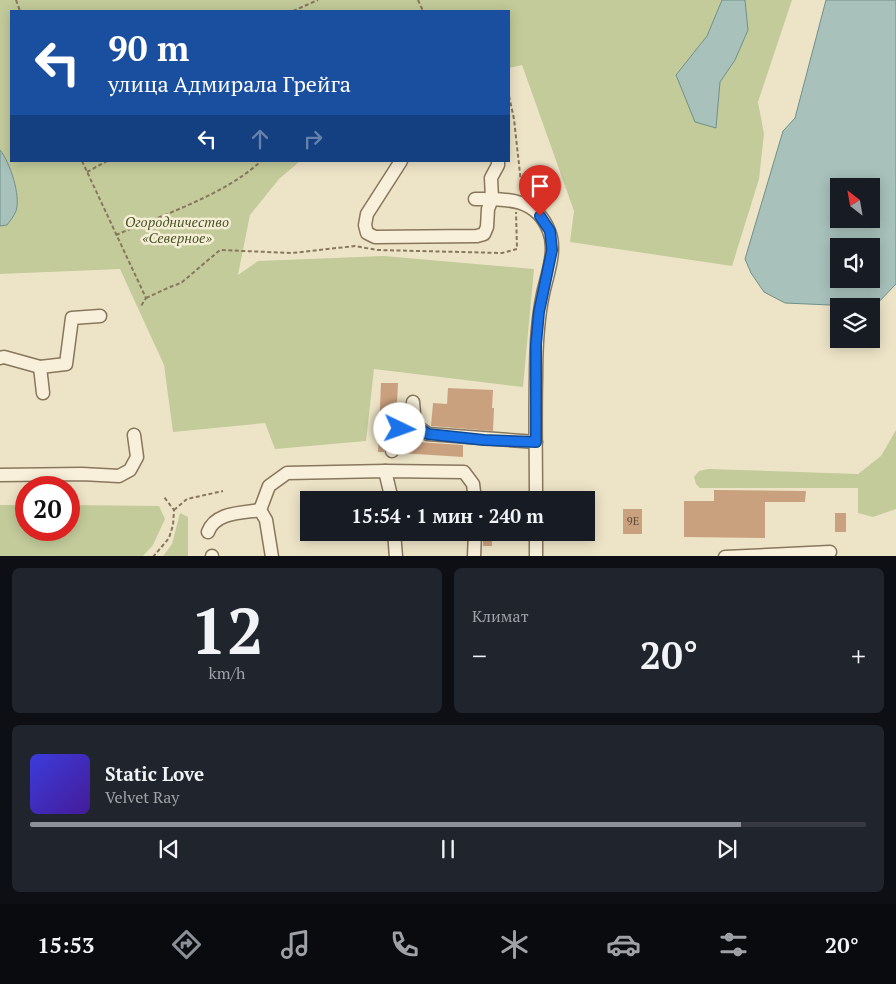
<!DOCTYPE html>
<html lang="ru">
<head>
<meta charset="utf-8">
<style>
  body { margin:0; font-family:"PT Serif",serif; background:#20242c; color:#f1f3f6; height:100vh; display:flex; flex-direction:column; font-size:19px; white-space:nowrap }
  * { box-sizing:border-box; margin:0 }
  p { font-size:16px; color:#9ea1a6 }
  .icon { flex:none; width:28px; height:28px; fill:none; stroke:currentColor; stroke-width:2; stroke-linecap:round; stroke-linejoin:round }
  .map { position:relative; height:556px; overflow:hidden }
  .details { display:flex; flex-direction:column; gap:12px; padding:12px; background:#0d0f14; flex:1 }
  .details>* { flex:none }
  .banner { position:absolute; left:10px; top:10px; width:500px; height:152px; border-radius:0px; box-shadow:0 2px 12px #0003; background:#1a4fa0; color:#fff; overflow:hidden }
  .needle { width:32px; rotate:329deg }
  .buttons { position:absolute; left:830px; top:178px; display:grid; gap:10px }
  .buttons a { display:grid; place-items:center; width:50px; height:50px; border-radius:0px; background:#171b24; box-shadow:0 2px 12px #0003; font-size:25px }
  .speed { position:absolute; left:15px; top:476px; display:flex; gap:10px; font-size:25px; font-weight:700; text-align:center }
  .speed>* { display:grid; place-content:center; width:65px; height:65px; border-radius:50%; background:#171b24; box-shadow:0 2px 12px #0003; line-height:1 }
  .speed .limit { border:8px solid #d22; background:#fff; color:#111 }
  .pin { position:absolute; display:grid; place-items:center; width:42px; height:42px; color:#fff; margin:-51px -21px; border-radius:50% 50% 50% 0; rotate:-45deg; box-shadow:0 0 5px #0007 }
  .pin .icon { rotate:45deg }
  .me { position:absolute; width:55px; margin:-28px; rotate:93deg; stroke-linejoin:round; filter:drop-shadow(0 0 4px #0008) }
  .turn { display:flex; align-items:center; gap:18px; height:105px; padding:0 15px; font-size:22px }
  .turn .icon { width:65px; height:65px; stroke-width:2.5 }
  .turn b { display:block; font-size:35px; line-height:42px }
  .lanes { display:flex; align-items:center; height:48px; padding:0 15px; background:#0003; justify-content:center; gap:25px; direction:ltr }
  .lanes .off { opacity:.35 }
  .big { font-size:38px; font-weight:800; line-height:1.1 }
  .details .widget { flex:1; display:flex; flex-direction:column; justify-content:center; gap:8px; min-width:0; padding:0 18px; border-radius:8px; background:#20242c }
  .details .dial { align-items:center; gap:0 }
  .dial b { font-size:65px; line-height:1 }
  .song { display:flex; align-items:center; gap:15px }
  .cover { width:60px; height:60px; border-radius:8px; background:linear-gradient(135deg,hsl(240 70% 55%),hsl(260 70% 35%)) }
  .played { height:5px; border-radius:2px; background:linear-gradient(90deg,#8c9099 85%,#363941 85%) }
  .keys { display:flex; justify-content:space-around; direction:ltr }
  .heat { display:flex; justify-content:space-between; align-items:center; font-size:28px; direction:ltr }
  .details .tiles { flex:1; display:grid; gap:12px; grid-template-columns:1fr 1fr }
  .widget:last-child { grid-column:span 2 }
  .trip { position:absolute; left:300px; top:491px; width:295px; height:50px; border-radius:0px; background:#171b24; box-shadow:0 2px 12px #0003; font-weight:800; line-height:50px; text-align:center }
  .tabs { display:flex; height:80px; justify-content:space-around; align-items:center; background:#090b0e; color:#9ea1a6 }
  .tabs .icon { width:35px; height:35px }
  .tabs .active { color:#8c9099 }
  .tabs b { font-size:22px; color:#f1f3f6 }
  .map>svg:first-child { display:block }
  .green { fill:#c3cb9b }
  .water { fill:#a8c1bb; stroke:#6f9089; fill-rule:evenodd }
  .building { fill:#caa17e }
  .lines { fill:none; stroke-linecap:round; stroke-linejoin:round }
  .minor-casing { stroke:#88765d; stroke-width:15 }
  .path { stroke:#88765d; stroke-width:2; stroke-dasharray:4 2.5; stroke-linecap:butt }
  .minor { stroke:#f8f0da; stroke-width:12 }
  .route-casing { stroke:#114b97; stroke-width:12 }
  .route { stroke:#1a73e8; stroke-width:9 }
  .labels { text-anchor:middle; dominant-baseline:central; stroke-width:5; stroke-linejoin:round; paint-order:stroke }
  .number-label { font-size:11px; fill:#5d4a38 }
  .park-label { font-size:14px; font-style:italic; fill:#475527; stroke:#f5edd6 }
</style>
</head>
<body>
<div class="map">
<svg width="896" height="557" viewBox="0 0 896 557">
  <rect width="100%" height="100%" fill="#ede4c7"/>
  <g class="green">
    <path d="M0 0H722L707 36 676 75 716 127 720 82 735 60 748 30 745 0H792L758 102 764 134 759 179 732 266 570 242 574 211 522 65 509 68V11H11V161H300L279 179 250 215 238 275 258 261 384 256 534 269 523 387 374 369 366 441 275 449 265 423 173 432 164 365 120 269 0 274V226L7 225C10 221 14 216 16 211 21 196 10 162 0 150Z"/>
    <path d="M896 430V509L873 517 858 513V488H700L696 484 694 477 699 471 708 469 858 474 881 456Z"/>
    <path d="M0 505H26V530H69V505L159 506 165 519 153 545 143 556H0Z"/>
    <path d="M180 513 188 517V556H163L172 544Z"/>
  </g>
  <g class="water">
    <path d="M722 0H745L748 30 735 60 720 82 716 128 695 122 676 75 707 36Z"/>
    <path d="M826 0H896V284L874 307 785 303 764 292 751 273 745 259 783 131 795 118ZM839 186H871V219H839ZM839 246H871V279H839Z"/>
    <path d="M0 150C10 162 21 196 16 211 14 216 10 221 7 225L0 226Z"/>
  </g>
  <g class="building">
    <path d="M381 383H398L396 423 388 432 384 452H378Z"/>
    <path d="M448 388 493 390 492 408H494L493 431 431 426 433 403 447 404Z"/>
    <path d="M402 441 463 445V457L400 453Z"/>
    <path d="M714 490 806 491 805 502H765V538L684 537V501H714Z"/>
    <rect x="623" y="509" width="19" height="25"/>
    <rect x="835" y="513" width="11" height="19"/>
    <rect x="483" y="532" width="9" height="14"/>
  </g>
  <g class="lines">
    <defs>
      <g id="minor">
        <path d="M401 161 367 214 365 225 367 233 375 237 477 236 484 234 487 227 488 209 492 199 491 178 498 165V161"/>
        <path d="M475 199C505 199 536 197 549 231 557 250 547 275 543 294 537 322 536 350 536 378 535 419 536 459 536 500"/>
        <path d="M0 358 4 357 40 367 66 364 72 318 100 316"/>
        <path d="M40 367 43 393"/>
        <path d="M413 402 415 425 428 434 536 442"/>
        <path d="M392 451C394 431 397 430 415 425"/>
        <path d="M385 471 392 500"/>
        <path d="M0 475 82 474 119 476 130 470 137 457 134 435"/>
        <path d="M260 510 269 486 287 473 385 471 464 472 473 484 475 500"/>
        <path d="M208 532C215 512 242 513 260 510L266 520 272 557"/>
        <path d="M394 532 396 557"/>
        <path d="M212 556V557"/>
        <path d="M474 557 475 532"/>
        <path d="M536 557V532"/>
        <path d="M725 557 830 552"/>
      </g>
    </defs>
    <use href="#minor" class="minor-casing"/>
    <g class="path">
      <path d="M16 0 20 11"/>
      <path d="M418 0 423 11"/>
      <path d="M293 11 318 0"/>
      <path d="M509 96 514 119 522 192"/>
      <path d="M82 161 146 298 141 306"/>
      <path d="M87 172 107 161"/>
      <path d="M116 235C162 215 225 195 261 161"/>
      <path d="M146 298 170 287 181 283 220 250 292 253 355 246 377 250 502 253 517 249 516 212"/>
      <path d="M174 510 187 499 223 491"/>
      <path d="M153 557 169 538 173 525 174 510 164 497"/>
    </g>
    <use href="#minor" class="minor"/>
  </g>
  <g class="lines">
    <defs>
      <path id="route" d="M400 429 415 425 428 434 484 440 536 442V344L539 312 552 250 550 231 540 216"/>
    </defs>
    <use href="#route" class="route-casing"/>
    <use href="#route" class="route"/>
  </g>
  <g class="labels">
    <g class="number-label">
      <text x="633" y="521">9Е</text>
    </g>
    <g class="park-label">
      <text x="177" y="221">Огородничество<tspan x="177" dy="16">«Северное»</tspan></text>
    </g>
  </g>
</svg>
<div class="buttons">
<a><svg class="needle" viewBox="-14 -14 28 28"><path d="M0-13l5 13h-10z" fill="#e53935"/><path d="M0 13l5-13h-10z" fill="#9ea1a6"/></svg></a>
<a><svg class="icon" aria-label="sound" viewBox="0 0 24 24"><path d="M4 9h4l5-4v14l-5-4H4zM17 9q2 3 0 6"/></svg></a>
<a><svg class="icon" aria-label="layers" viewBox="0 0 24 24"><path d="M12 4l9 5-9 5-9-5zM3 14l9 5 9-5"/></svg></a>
</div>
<div class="speed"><div class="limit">20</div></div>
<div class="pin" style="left:540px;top:216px;background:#d93025"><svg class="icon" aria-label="arrive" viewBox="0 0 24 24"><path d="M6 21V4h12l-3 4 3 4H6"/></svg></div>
<svg class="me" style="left:400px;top:429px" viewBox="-20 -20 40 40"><circle r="19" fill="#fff"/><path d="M0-13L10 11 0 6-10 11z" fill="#1a73e8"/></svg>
<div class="trip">15:54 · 1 мин · 240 m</div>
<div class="banner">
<div class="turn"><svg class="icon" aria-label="left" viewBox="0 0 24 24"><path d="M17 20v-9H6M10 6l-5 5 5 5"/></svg><div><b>90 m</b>улица Адмирала Грейга</div></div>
<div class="lanes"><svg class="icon" aria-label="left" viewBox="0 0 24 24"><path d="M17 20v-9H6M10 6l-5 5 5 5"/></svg><svg class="icon off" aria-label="ahead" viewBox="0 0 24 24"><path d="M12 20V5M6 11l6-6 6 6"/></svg><svg class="icon off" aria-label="right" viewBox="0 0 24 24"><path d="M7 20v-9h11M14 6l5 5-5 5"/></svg></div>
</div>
</div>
<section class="details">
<div class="tiles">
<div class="widget dial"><b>12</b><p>km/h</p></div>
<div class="widget"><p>Климат</p>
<div class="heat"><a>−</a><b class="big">20°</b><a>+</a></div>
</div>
<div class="widget">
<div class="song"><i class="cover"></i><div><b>Static Love</b><p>Velvet Ray</p></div></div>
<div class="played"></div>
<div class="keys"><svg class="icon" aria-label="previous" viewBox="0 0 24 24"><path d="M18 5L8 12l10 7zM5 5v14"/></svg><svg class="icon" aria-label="pause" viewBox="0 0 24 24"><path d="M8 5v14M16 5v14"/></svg><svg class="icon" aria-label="next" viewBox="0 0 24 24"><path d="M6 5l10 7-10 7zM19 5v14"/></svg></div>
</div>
</div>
</section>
<nav class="tabs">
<b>15:53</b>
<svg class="icon active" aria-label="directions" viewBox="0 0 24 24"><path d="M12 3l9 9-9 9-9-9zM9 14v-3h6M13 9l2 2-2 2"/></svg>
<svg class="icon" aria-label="music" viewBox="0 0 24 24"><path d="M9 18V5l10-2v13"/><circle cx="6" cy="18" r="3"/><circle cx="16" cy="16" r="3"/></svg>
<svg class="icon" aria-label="phone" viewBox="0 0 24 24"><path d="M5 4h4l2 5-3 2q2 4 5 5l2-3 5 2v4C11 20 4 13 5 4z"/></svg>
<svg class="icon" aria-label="climate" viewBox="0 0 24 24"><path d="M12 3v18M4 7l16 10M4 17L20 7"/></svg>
<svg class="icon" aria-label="car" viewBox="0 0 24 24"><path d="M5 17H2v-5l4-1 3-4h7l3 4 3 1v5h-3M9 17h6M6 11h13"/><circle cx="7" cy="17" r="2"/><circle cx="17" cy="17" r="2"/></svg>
<svg class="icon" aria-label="filters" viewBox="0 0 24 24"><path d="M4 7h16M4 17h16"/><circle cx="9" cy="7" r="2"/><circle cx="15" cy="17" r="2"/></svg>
<b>20°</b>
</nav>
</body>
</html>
